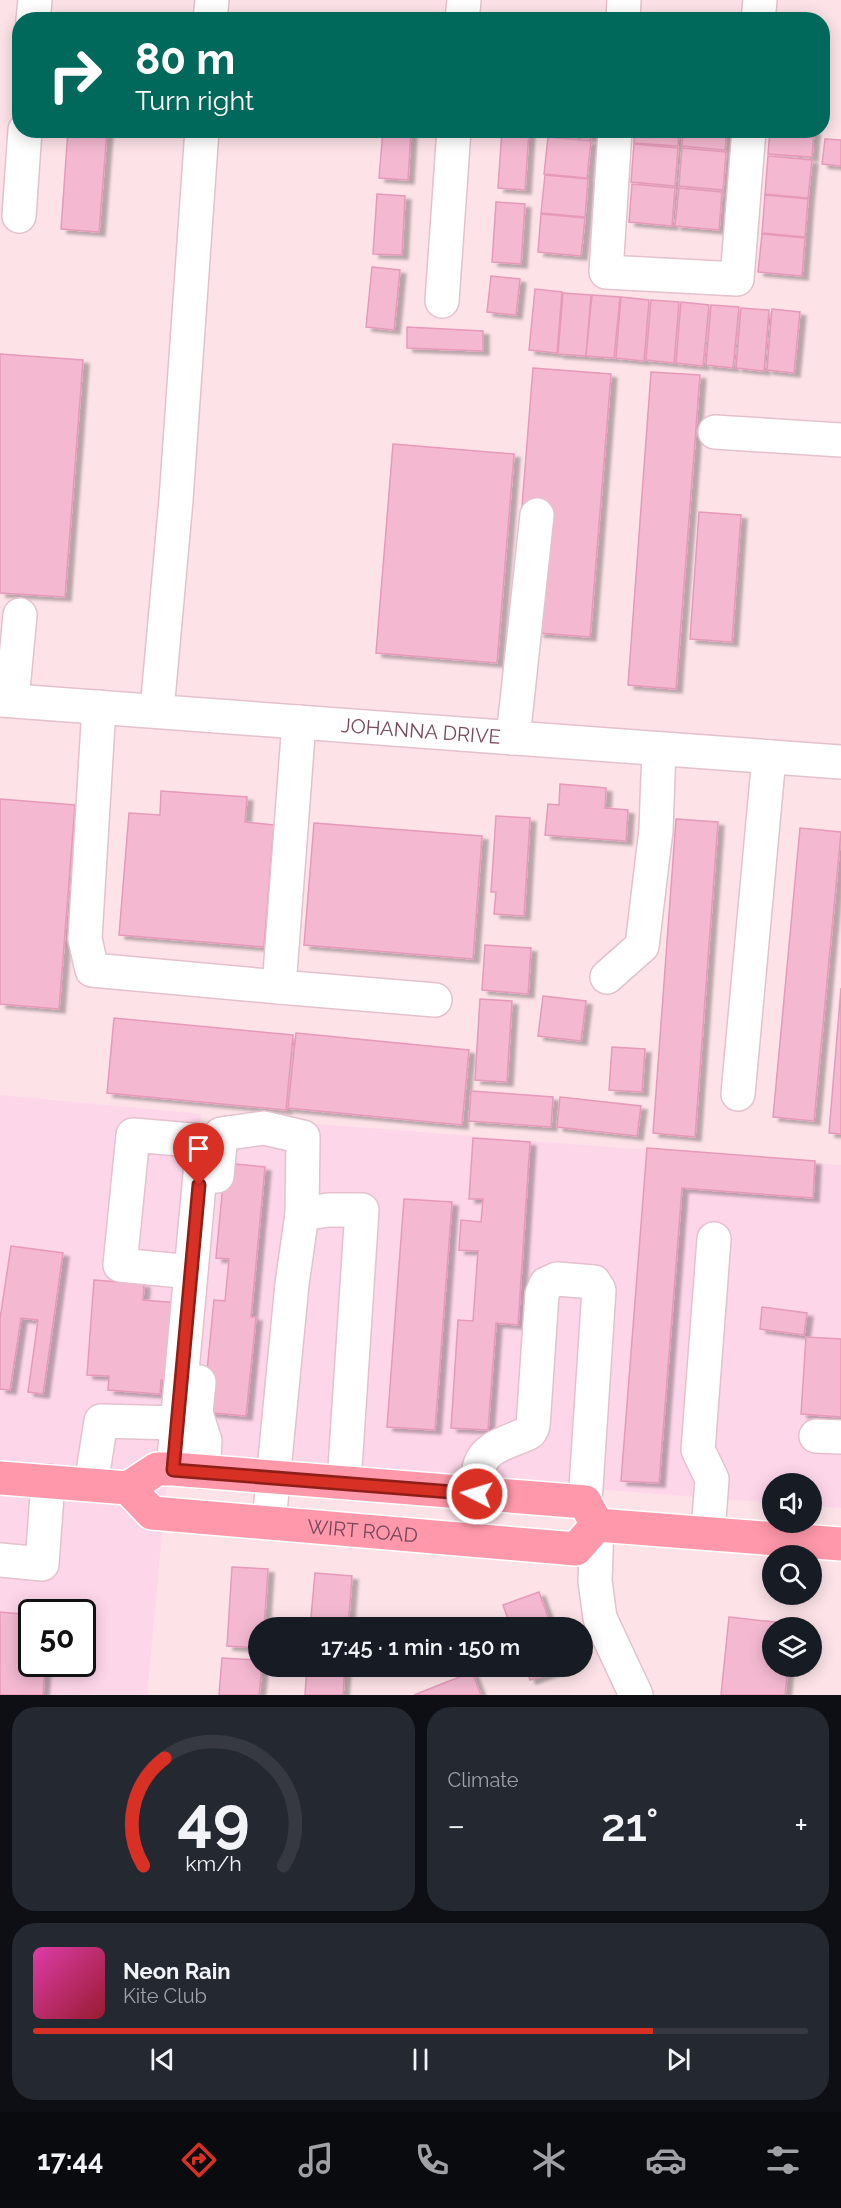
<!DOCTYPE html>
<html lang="en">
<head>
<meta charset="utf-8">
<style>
  body { margin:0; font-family:Raleway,sans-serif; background:#242831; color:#f1f3f6; height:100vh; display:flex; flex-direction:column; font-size:22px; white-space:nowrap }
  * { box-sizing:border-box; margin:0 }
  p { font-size:20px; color:#9ea1a6 }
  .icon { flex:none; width:33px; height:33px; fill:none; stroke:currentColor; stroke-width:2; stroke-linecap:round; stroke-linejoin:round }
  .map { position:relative; height:1695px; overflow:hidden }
  .drawer { display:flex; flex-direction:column; gap:12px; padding:12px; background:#0d0f14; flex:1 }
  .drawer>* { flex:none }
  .top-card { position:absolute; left:12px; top:12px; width:818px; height:126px; border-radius:24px; box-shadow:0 3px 15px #0003; background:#00695c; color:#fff; overflow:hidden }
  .fabs { position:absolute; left:762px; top:1473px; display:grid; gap:12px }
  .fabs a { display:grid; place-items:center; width:60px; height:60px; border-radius:50%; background:#171b24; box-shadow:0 3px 15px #0003; font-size:30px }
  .speed { position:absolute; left:18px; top:1599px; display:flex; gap:12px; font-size:30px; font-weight:700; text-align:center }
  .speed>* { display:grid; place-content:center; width:78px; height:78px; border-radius:50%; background:#171b24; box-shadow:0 3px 15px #0003; line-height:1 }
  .speed .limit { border:3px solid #111; border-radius:9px; background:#fff; color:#111 }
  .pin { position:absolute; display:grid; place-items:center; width:51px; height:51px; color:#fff; margin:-62px -26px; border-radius:50% 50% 50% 0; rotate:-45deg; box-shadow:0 0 6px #0007 }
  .pin .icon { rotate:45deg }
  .me { position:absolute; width:66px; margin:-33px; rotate:275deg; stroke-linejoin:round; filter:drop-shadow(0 0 4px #0008) }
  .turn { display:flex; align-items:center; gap:21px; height:126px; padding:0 24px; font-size:27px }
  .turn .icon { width:78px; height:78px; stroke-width:2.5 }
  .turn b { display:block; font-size:42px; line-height:51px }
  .big { font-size:45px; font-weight:600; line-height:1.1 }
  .drawer .widget { flex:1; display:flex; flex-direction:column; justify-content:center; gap:9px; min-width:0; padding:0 21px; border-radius:24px; background:#242831 }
  .drawer .dial { align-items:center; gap:0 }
  .dial svg { height:156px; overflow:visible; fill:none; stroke:#363941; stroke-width:7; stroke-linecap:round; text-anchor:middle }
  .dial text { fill:#f1f3f6; stroke:none }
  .song { display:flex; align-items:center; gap:18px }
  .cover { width:72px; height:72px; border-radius:9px; background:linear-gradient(135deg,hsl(320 70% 55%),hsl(350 70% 35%)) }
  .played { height:6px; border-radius:3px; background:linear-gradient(90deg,#d93025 80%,#363941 80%) }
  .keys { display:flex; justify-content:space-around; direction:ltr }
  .heat { display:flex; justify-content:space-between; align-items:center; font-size:33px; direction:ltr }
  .drawer .tiles { flex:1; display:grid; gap:12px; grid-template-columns:1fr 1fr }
  .widget:last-child { grid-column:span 2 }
  .trip { position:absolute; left:248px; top:1617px; width:345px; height:60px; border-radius:30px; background:#171b24; box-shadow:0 3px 15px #0003; font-weight:600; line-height:60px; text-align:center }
  .dock { display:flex; height:96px; justify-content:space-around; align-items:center; background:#090b0e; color:#9ea1a6 }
  .dock .icon { width:42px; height:42px }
  .dock .active { color:#d93025 }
  .dock b { font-size:27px; color:#f1f3f6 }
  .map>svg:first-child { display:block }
  .commercial { fill:#fed6ea; fill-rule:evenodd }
  .building { fill:#f4b9d1; stroke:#e799ba; stroke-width:1.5; filter:url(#shadow) }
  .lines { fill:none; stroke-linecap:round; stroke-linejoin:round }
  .minor-casing { stroke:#e4c1cc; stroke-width:36 }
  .major-casing { stroke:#fff; stroke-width:36 }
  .minor { stroke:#fff; stroke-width:33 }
  .major { stroke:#ff98aa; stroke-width:33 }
  .route-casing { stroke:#8d1f18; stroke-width:15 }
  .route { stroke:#d93025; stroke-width:10 }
  .labels { text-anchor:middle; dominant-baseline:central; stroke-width:4.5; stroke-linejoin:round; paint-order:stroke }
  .street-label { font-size:20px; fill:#77485c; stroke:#ffeaee }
</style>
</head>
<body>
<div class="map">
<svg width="841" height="1695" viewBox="0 0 841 1695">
  <defs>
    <filter id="shadow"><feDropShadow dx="6" dy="4" stdDeviation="1.5" flood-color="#0004"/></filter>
  </defs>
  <rect width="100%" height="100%" fill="#fde3e8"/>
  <g class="commercial">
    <path d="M0 1095 201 1114 147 1695H0ZM32 1612H82V1664H32Z"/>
    <path d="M216 1116 841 1165V1508L812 1506V1484H772V1503L189 1457Z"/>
  </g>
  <g class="building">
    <path d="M68 130H107L99 232 61 229Z"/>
    <path d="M383 130H411L408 180 379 178Z"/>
    <path d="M502 130H529L525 190 498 188Z"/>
    <path d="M548 130H592L591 138 548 135Z"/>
    <path d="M635 130H679L678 146 634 143Z"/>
    <path d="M683 130H727L725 150 682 146Z"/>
    <path d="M770 130H814L812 157 768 154Z"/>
    <path d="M548 137 591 141 587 178 544 174Z"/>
    <path d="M825 139 841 140V166L822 164Z"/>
    <path d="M634 144 678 148 675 186 631 182Z"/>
    <path d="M682 148 726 152 723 190 679 186Z"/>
    <path d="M768 156 812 160 808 198 765 194Z"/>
    <path d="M545 175 588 179 585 217 541 213Z"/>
    <path d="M632 184 675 188 672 226 629 222Z"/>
    <path d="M679 188 722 192 719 230 675 226Z"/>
    <path d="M377 194 405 196 402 255 373 254Z"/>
    <path d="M765 195 808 199 805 237 762 233Z"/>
    <path d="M496 202 525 204 521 264 492 262Z"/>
    <path d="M541 214 585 218 581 256 538 252Z"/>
    <path d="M762 234 805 238 802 276 758 272Z"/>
    <path d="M372 267 400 270 394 330 366 327Z"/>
    <path d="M491 276 520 279 516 315 487 312Z"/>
    <path d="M535 289 562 292 557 353 529 350Z"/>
    <path d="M563 293 591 295 586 356 558 354Z"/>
    <path d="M592 295 620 297 614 358 586 356Z"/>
    <path d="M621 297 649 300 644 361 616 358Z"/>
    <path d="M651 300 679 302 674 363 646 360Z"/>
    <path d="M681 302 709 305 703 366 676 363Z"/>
    <path d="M711 305 739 307 733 368 706 365Z"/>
    <path d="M741 308 769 310 764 371 736 368Z"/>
    <path d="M772 309 800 312 794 373 767 370Z"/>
    <path d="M407 327 483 331V351L407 348Z"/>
    <path d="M0 354 83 360 65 597 0 593Z"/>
    <path d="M533 368 611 374 590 637 538 633 547 508 522 506Z"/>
    <path d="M651 372 700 375 676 689 628 685Z"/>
    <path d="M393 444 514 454 497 663 376 653Z"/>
    <path d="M699 512 741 515 732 642 690 639Z"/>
    <path d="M560 784 606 788 605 808 628 810 626 841 545 835 548 804 559 805Z"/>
    <path d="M161 791 247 797 245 822 274 825 264 947 119 935 129 813 160 815Z"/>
    <path d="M0 799 75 805 59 1009 0 1004Z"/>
    <path d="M496 816 530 818 524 916 494 914 496 892H491Z"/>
    <path d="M676 819 718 822 695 1137 653 1133Z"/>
    <path d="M314 823 482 836 473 959 304 945Z"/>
    <path d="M800 828 841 832 814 1121 773 1117Z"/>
    <path d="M485 945 531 948 528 994 482 990Z"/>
    <path d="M841 988V1134L829 1133Z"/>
    <path d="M543 996 586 1001 581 1041 538 1036Z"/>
    <path d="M480 999 512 1001 507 1082 475 1080Z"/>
    <path d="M114 1018 293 1035 286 1110 107 1093Z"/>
    <path d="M296 1033 469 1050 462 1125 288 1108Z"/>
    <path d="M612 1047 645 1049 642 1092 609 1090Z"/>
    <path d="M471 1091 553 1097 551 1127 469 1121Z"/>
    <path d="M560 1097 641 1106 637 1136 557 1127Z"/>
    <path d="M473 1138 530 1142 518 1325 496 1323 488 1430 451 1428 458 1320 473 1321 478 1251 459 1250 461 1220 481 1222 483 1199H469Z"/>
    <path d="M647 1148 815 1161 813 1198 682 1188 659 1483 621 1481Z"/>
    <path d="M225 1163 265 1167 251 1317H256L246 1416 203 1412 214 1300 225 1301 229 1259 216 1258Z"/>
    <path d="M404 1199 452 1202 435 1430 387 1427Z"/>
    <path d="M11 1246 63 1253 43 1394 28 1392 38 1320 21 1318 10 1390 0 1389V1319Z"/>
    <path d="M94 1280 144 1284 143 1300 179 1303 174 1381 161 1380 160 1394 108 1390 109 1376 87 1375Z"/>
    <path d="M762 1307 807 1313 804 1335 760 1329Z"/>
    <path d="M806 1337 841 1339V1417L801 1414Z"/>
    <path d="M232 1567 268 1569 264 1628H258V1648L227 1646Z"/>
    <path d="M315 1573 352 1576 348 1628H310Z"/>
    <path d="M539 1592 552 1628H511L503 1605Z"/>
    <path d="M0 1612 32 1615V1664H45L43 1695H0Z"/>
    <path d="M729 1617 792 1624V1628H772V1666H788L785 1695H721Z"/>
    <path d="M222 1658 258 1660V1666H262L259 1695H219Z"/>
    <path d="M307 1666H345L343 1695H305Z"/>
    <path d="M525 1666H566V1667L530 1680Z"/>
    <path d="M472 1672 481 1695H414Z"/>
  </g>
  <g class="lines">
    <defs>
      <g id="minor">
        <path d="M33 20 35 0"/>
        <path d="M210 20 212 0"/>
        <path d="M462 20 464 0"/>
        <path d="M623 20 624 0"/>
        <path d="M758 20 760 0"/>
        <path d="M615 130 606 272 737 279 749 130"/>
        <path d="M19 216 25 130"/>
        <path d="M442 301 454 130"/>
        <path d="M715 432 841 440"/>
        <path id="s1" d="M0 700 841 762"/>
        <path d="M12 700 20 615"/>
        <path d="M99 707 85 939 92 970 279 987"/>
        <path d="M157 710 176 500 202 130"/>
        <path d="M299 722 279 987 435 1000"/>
        <path d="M513 738 537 515"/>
        <path d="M607 977 642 946 656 830 659 749"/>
        <path d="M738 1094 769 757"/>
        <path d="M217 1176 221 1134 264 1128 303 1137 302 1214"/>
        <path d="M199 1382 196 1413 205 1441 203 1472"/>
        <path d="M816 1436 841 1437"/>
        <path d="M173 1469 203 1141 133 1135 120 1265 191 1272"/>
        <path d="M91 1485 101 1421 177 1423"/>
        <path d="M477 1493C478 1485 477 1474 480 1465 486 1445 514 1441 530 1432L533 1426 542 1294 546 1284 557 1279 594 1282 599 1290 585 1502"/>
        <path d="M269 1522 292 1284 302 1214 328 1210H362L344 1483"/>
        <path d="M597 1525 595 1581 600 1618 636 1695"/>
        <path d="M708 1533 712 1479 698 1450 714 1239"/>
        <path d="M0 1560 42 1564 48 1481"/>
      </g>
      <g id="major">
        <path d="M0 1478 128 1488 157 1469H173L585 1502 597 1525"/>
        <path id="s2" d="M128 1488 152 1513 576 1549 597 1525"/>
        <path d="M597 1525 841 1544"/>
      </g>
    </defs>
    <use href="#minor" class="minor-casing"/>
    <use href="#major" class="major-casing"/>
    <use href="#minor" class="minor"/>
    <use href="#major" class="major"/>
  </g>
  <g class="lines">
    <defs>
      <path id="route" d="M199 1185 173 1470 477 1494"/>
    </defs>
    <use href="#route" class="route-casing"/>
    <use href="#route" class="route"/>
  </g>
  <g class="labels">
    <g class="street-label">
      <text stroke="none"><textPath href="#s1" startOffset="422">JOHANNA DRIVE</textPath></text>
      <text stroke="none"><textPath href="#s2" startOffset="246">WIRT ROAD</textPath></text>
    </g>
  </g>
</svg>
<div class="fabs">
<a><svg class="icon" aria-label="sound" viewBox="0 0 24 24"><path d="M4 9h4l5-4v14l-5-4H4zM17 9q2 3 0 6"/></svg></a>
<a><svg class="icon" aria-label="search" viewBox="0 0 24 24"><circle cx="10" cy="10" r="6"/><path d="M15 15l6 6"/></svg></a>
<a><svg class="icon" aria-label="layers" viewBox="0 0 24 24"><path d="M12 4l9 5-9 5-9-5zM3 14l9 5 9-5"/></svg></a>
</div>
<div class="speed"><div class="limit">50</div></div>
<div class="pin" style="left:199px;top:1185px;background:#d93025"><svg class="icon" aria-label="arrive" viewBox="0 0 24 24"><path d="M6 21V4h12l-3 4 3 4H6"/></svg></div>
<svg class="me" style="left:477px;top:1494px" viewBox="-20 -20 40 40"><circle r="17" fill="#d93025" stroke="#fff" stroke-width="3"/><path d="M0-11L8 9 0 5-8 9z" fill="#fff"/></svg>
<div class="trip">17:45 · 1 min · 150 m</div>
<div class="top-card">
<div class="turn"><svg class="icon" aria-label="right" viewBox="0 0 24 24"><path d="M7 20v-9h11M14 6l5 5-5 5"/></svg><div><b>80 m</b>Turn right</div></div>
</div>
</div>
<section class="drawer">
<div class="tiles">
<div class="widget dial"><svg viewBox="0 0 100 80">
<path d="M14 69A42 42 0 1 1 86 69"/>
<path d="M14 69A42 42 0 0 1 25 14" stroke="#d93025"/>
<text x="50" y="56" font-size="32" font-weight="700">49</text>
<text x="50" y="72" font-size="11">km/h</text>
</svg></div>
<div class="widget"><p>Climate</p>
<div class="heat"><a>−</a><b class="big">21°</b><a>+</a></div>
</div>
<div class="widget">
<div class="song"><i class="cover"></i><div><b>Neon Rain</b><p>Kite Club</p></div></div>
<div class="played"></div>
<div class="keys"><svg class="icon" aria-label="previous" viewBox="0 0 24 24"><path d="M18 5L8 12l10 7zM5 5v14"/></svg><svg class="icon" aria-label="pause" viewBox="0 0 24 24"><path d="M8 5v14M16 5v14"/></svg><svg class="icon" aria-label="next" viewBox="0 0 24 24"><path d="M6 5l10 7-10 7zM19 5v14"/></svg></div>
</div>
</div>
</section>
<nav class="dock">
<b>17:44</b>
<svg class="icon active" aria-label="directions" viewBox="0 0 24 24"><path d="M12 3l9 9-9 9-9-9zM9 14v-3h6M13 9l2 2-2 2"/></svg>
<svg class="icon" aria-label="music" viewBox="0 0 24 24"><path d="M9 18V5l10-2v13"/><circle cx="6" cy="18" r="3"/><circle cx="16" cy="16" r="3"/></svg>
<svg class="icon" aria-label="phone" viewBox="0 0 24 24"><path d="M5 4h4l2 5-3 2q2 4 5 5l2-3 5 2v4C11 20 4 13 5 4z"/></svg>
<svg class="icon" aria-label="climate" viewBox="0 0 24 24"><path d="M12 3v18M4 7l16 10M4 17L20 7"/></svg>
<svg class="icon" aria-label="car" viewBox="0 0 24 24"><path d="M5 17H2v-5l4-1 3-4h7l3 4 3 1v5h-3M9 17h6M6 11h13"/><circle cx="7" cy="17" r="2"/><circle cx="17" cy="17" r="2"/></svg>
<svg class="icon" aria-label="filters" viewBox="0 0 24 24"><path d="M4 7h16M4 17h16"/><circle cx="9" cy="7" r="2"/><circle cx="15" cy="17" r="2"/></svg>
</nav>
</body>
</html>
